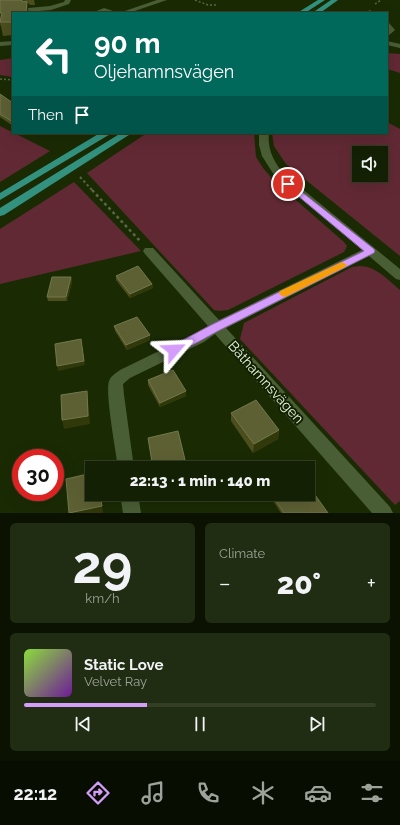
<!DOCTYPE html>
<html lang="en">
<head>
<meta charset="utf-8">
<style>
  body { margin:0; font-family:Raleway,sans-serif; background:#212d12; color:#f1f3f6; height:100vh; display:flex; flex-direction:column; font-size:15px; white-space:nowrap }
  * { box-sizing:border-box; margin:0 }
  p { font-size:13px; color:#9da39a }
  .icon { flex:none; width:22px; height:22px; fill:none; stroke:currentColor; stroke-width:2; stroke-linecap:round; stroke-linejoin:round }
  .map { position:relative; height:513px; overflow:hidden }
  .details { display:flex; flex-direction:column; gap:10px; padding:10px; background:#0b1202; flex:1 }
  .details>* { flex:none }
  .guide { position:absolute; left:12px; top:12px; width:376px; height:122px; border-radius:0px; box-shadow:0 4px 16px #0002,0 0 0 1px #333e25; background:#00695c; color:#fff; overflow:hidden }
  .controls { position:absolute; left:352px; top:146px; display:grid; gap:8px }
  .controls a { display:grid; place-items:center; width:36px; height:36px; border-radius:0px; background:#142003; box-shadow:0 4px 16px #0002,0 0 0 1px #333e25; font-size:20px }
  .speed { position:absolute; left:12px; top:449px; display:flex; gap:8px; font-size:20px; font-weight:700; text-align:center }
  .speed>* { display:grid; place-content:center; width:52px; height:52px; border-radius:50%; background:#142003; box-shadow:0 4px 16px #0002,0 0 0 1px #333e25; line-height:1 }
  .speed .limit { border:6px solid #d22; background:#fff; color:#111 }
  .pin { position:absolute; display:grid; place-items:center; width:34px; height:34px; color:#fff; margin:-17px; border:2px solid #fff; border-radius:50%; box-shadow:0 1px 4px #0007 }
  .me { position:absolute; width:44px; margin:-22px; rotate:64deg; stroke-linejoin:round; filter:drop-shadow(0 0 3px #0008) }
  .turn { display:flex; align-items:center; gap:14px; height:84px; padding:0 16px; font-size:18px }
  .turn .icon { width:52px; height:52px; stroke-width:2.5 }
  .turn b { display:block; font-size:28px; line-height:34px }
  .then { display:flex; align-items:center; height:38px; padding:0 16px; background:#0003; gap:8px; font-size:15px }
  .big { font-size:30px; font-weight:800; line-height:1.1 }
  .details .card { flex:1; display:flex; flex-direction:column; justify-content:center; gap:6px; min-width:0; padding:0 14px; border-radius:6px; background:#212d12 }
  .details .dial { align-items:center; gap:0 }
  .dial b { font-size:52px; line-height:1 }
  .song { display:flex; align-items:center; gap:12px }
  .cover { width:48px; height:48px; border-radius:6px; background:linear-gradient(135deg,hsl(90 70% 55%),hsl(280 70% 35%)) }
  .played { height:4px; border-radius:2px; background:linear-gradient(90deg,#d49cfb 35%,#333e25 35%) }
  .keys { display:flex; justify-content:space-around; direction:ltr }
  .heat { display:flex; justify-content:space-between; align-items:center; font-size:22px; direction:ltr }
  .details .tiles { flex:1; display:grid; gap:10px; grid-template-columns:1fr 1fr }
  .card:last-child { grid-column:span 2 }
  .trip { position:absolute; left:85px; top:461px; width:230px; height:40px; border-radius:0px; background:#142003; box-shadow:0 4px 16px #0002,0 0 0 1px #333e25; font-weight:800; line-height:40px; text-align:center }
  .tab-bar { display:flex; height:64px; justify-content:space-around; align-items:center; background:#080d01; color:#9da39a }
  .tab-bar .icon { width:28px; height:28px }
  .tab-bar .active { color:#d49cfb }
  .tab-bar b { font-size:18px; color:#f1f3f6 }
  .map>svg:first-child { display:block }
  .green { fill:#612934; fill-rule:evenodd }
  .lines { fill:none; stroke-linecap:round; stroke-linejoin:round }
  .path-far2 { stroke:#586745; stroke-width:1.5; stroke-dasharray:2 2; stroke-linecap:butt }
  .path-far1 { stroke:#586745; stroke-width:2; stroke-dasharray:2.5 2.5; stroke-linecap:butt }
  .path { stroke:#586745; stroke-width:2.5; stroke-dasharray:3 3; stroke-linecap:butt }
  .minor { fill:#4a5e36; fill-rule:evenodd }
  .major { fill:#32927f; fill-rule:evenodd }
  .wall { fill:#4d4e1e }
  .shaded-wall { fill:#31390b }
  .building { fill:#5d6033; stroke:#73774d }
  .route { fill:#d49cfb; stroke:#8a65a3 }
  .slow { fill:#f59e0b }
  .labels { text-anchor:middle; dominant-baseline:central; stroke-width:4; stroke-linejoin:round; paint-order:stroke }
  .near-street-label { font-size:14px; fill:#e7f3dc; stroke:#112100 }
</style>
</head>
<body>
<div class="map">
<svg width="400" height="513" viewBox="0 0 400 513">
  <rect width="100%" height="100%" fill="#1a2b04"/>
  <g class="green">
    <path d="M387 53 400 54V73L387 69Z"/>
    <path d="M13 58V77L0 75V60Z"/>
    <path d="M387 122 400 129V256L286 164 274 146 272 133H387ZM359 153H381V175H359Z"/>
    <path d="M0 126 50 151 0 182Z"/>
    <path d="M147 133H254L256 157 263 168 274 181 344 242 347 246 344 252 228 310 219 311 214 310 87 173Z"/>
    <path d="M74 182 141 251 0 284V229Z"/>
    <path d="M359 266C376 266 388 280 400 290V501L395 505 240 339 244 323 352 267Z"/>
  </g>
  <g class="lines">
    <g class="path-far2">
      <path d="M195 0 208 5H216"/>
      <path d="M375 4 381 0"/>
      <path d="M0 79 13 80"/>
    </g>
    <path class="path-far1" d="M80 177 93 191"/>
    <path class="path" d="M92 190 141 242"/>
    <g class="minor">
      <path d="M65 0H71L69 4 51 10 28 12 25 10 28 8 50 6 64 2Z"/>
      <path d="M157 0H167L129 13H119Z"/>
      <path d="M104 8 116 12 117 13 94 12Z"/>
      <path d="M370 10 374 13H367L368 11Z"/>
      <path d="M387 22 389 23 395 30 387 37 388 30Z"/>
      <path d="M13 41V45L0 46V42Z"/>
      <path d="M387 41 400 44V48L387 45Z"/>
      <path d="M259 133H269C267 149 274 162 284 174L400 269V280L396 279 369 256 226 328 390 507 393 513H372L215 334 204 342 130 378 123 384 124 395 134 468H118C116 451 105 394 109 381 111 376 116 373 120 370L194 334 208 326 145 254 143 251 145 248H153L219 320 362 250 276 178 262 156 259 145Z"/>
      <path d="M120 494H138L141 513H123Z"/>
    </g>
    <g class="major">
      <path d="M318 0H325L305 13H297Z"/>
      <path d="M331 0H338L320 13H314L315 11Z"/>
      <path d="M100 133H112L0 200V193Z"/>
      <path d="M121 133H132L4 215 0 216V208Z"/>
    </g>
  </g>
  <g class="wall">
    <path d="M0 0 26 2 24 0H34L35 5H30L27 2 13 13V35L3 36 1 26H0Z"/>
    <path d="M0 94 13 103V126L0 117Z"/>
    <path d="M116 276 152 284 153 288 130 298 116 280Z"/>
    <path d="M71 277 72 282 67 301H48L47 297Z"/>
    <path d="M114 326 150 335V340L127 350 115 331Z"/>
    <path d="M148 380 186 396 160 407 148 385Z"/>
    <path d="M231 413 279 430 278 439 253 453 231 421Z"/>
    <path d="M148 438 187 468H153Z"/>
    <path d="M272 495 328 513H281L272 499Z"/>
  </g>
  <g class="shaded-wall">
    <path d="M27 2 29 13H26Z"/>
    <path d="M0 13H2L0 22 1 26H0Z"/>
    <path d="M71 277 72 282 67 301 66 297Z"/>
    <path d="M152 284 153 288 130 298V294Z"/>
    <path d="M150 335V340L127 350 126 345Z"/>
    <path d="M81 339 85 365 58 371 57 366Z"/>
    <path d="M87 391 88 399 90 424 64 429 62 420Z"/>
    <path d="M186 391V396L160 407V403Z"/>
    <path d="M279 430 278 439 253 453 254 444Z"/>
    <path d="M100 494H101L103 513H69Z"/>
  </g>
  <g class="building">
    <path d="M0 0H22V1L27 2 26 13H13V22H0L2 13H0Z"/>
    <path d="M0 94 13 103V122L0 114Z"/>
    <path d="M138 266 152 284 130 294 116 276Z"/>
    <path d="M52 277H71L66 297H47Z"/>
    <path d="M137 317 150 335 126 345 114 326Z"/>
    <path d="M81 339 84 361 57 366 55 344Z"/>
    <path d="M173 370 186 391 160 403 148 380Z"/>
    <path d="M87 391 88 416 62 420 61 395Z"/>
    <path d="M256 400 279 430 254 444 231 413Z"/>
    <path d="M178 431 187 468H153L148 438Z"/>
    <path d="M92 473V494H100L102 506 69 513 66 479Z"/>
    <path d="M308 485 328 513H284L272 495 273 494H308Z"/>
  </g>
  <path class="route" d="M288 181 374 249 375 251 374 253 220 330 178 353 174 354 170 353 169 350 170 347 213 324 364 251 285 185 284 184Z"/>
  <path class="slow" d="M342 262 347 265 345 267 287 296 284 297 279 294 280 291Z"/>
  <g class="labels">
    <g class="near-street-label">
      <text transform="translate(266 382) rotate(48)">Båthamnsvägen</text>
    </g>
  </g>
</svg>
<div class="controls">
<a><svg class="icon" aria-label="sound" viewBox="0 0 24 24"><path d="M4 9h4l5-4v14l-5-4H4zM17 9q2 3 0 6"/></svg></a>
</div>
<div class="speed"><div class="limit">30</div></div>
<div class="pin" style="left:288px;top:184px;background:#d93025"><svg class="icon" aria-label="arrive" viewBox="0 0 24 24"><path d="M6 21V4h12l-3 4 3 4H6"/></svg></div>
<svg class="me" style="left:174px;top:350px" viewBox="-20 -20 40 40"><path d="M0-17L14 15 0 8-14 15z" fill="#d49cfb" stroke="#fff" stroke-width="4"/></svg>
<div class="trip">22:13 · 1 min · 140 m</div>
<div class="guide">
<div class="turn"><svg class="icon" aria-label="left" viewBox="0 0 24 24"><path d="M17 20v-9H6M10 6l-5 5 5 5"/></svg><div><b>90 m</b>Oljehamnsvägen</div></div>
<div class="then">Then<svg class="icon" aria-label="arrive" viewBox="0 0 24 24"><path d="M6 21V4h12l-3 4 3 4H6"/></svg></div>
</div>
</div>
<section class="details">
<div class="tiles">
<div class="card dial"><b>29</b><p>km/h</p></div>
<div class="card"><p>Climate</p>
<div class="heat"><a>−</a><b class="big">20°</b><a>+</a></div>
</div>
<div class="card">
<div class="song"><i class="cover"></i><div><b>Static Love</b><p>Velvet Ray</p></div></div>
<div class="played"></div>
<div class="keys"><svg class="icon" aria-label="previous" viewBox="0 0 24 24"><path d="M18 5L8 12l10 7zM5 5v14"/></svg><svg class="icon" aria-label="pause" viewBox="0 0 24 24"><path d="M8 5v14M16 5v14"/></svg><svg class="icon" aria-label="next" viewBox="0 0 24 24"><path d="M6 5l10 7-10 7zM19 5v14"/></svg></div>
</div>
</div>
</section>
<nav class="tab-bar">
<b>22:12</b>
<svg class="icon active" aria-label="directions" viewBox="0 0 24 24"><path d="M12 3l9 9-9 9-9-9zM9 14v-3h6M13 9l2 2-2 2"/></svg>
<svg class="icon" aria-label="music" viewBox="0 0 24 24"><path d="M9 18V5l10-2v13"/><circle cx="6" cy="18" r="3"/><circle cx="16" cy="16" r="3"/></svg>
<svg class="icon" aria-label="phone" viewBox="0 0 24 24"><path d="M5 4h4l2 5-3 2q2 4 5 5l2-3 5 2v4C11 20 4 13 5 4z"/></svg>
<svg class="icon" aria-label="climate" viewBox="0 0 24 24"><path d="M12 3v18M4 7l16 10M4 17L20 7"/></svg>
<svg class="icon" aria-label="car" viewBox="0 0 24 24"><path d="M5 17H2v-5l4-1 3-4h7l3 4 3 1v5h-3M9 17h6M6 11h13"/><circle cx="7" cy="17" r="2"/><circle cx="17" cy="17" r="2"/></svg>
<svg class="icon" aria-label="filters" viewBox="0 0 24 24"><path d="M4 7h16M4 17h16"/><circle cx="9" cy="7" r="2"/><circle cx="15" cy="17" r="2"/></svg>
</nav>
</body>
</html>
